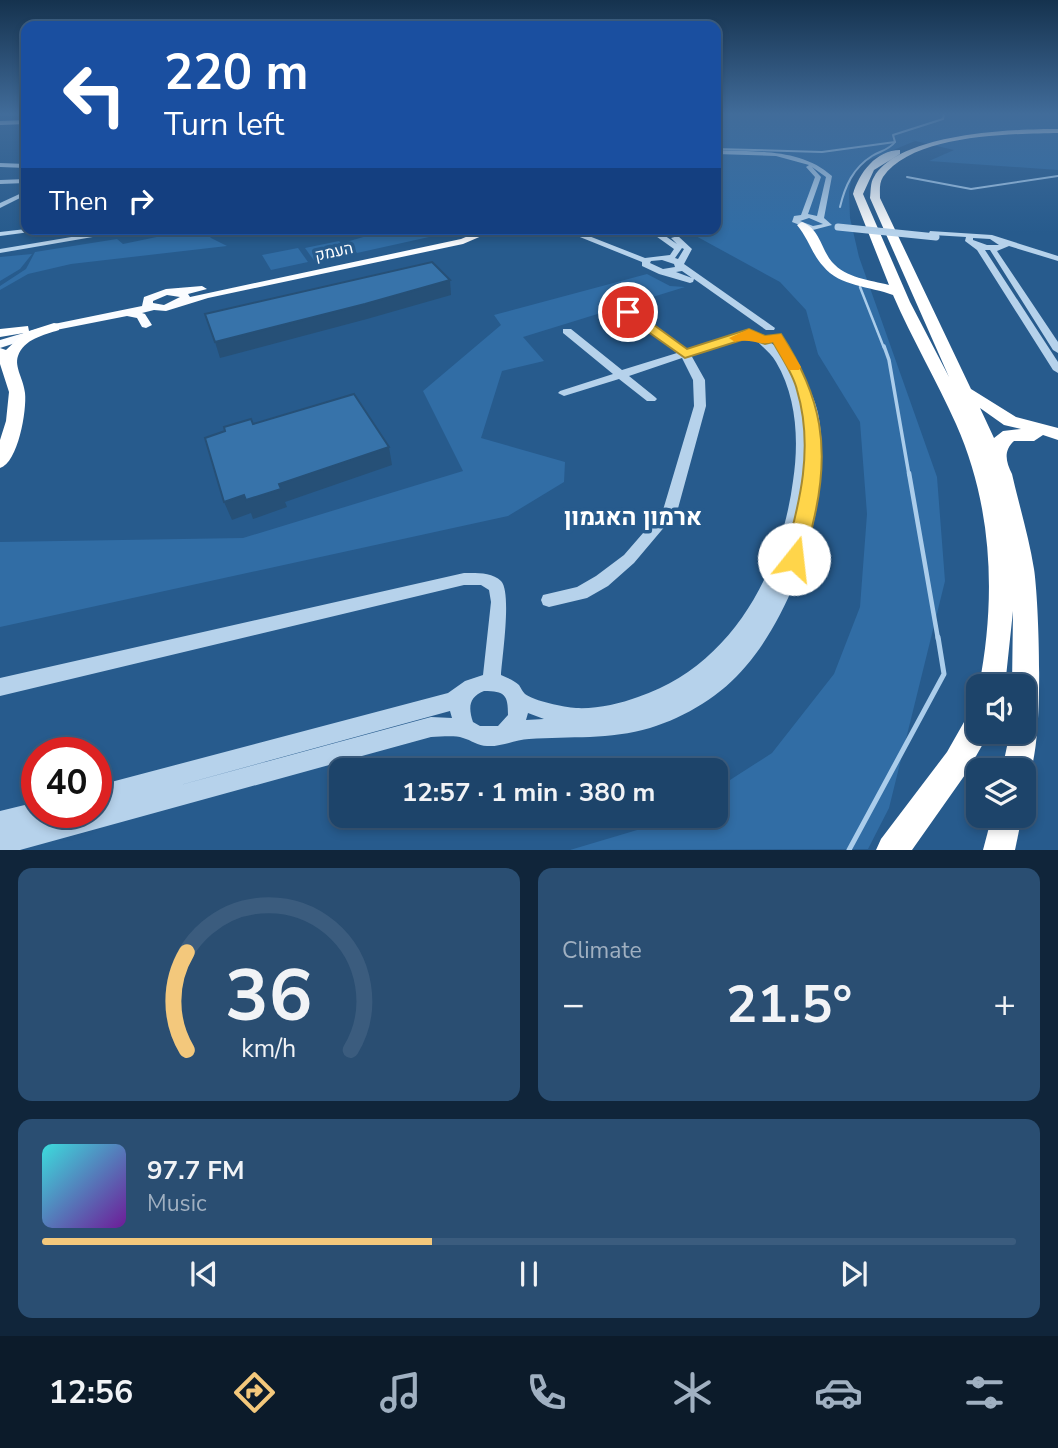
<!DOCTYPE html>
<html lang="en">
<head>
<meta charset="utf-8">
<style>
  body { margin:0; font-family:"Nunito Sans",Heebo,sans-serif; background:#2a4e72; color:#f1f3f6; height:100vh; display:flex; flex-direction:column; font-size:26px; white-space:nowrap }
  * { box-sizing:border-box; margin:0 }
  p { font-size:23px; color:#a0b0c1 }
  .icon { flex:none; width:38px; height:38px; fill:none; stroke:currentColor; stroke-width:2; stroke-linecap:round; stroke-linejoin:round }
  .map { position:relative; height:850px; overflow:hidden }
  .details { display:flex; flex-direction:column; gap:18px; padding:18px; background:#10253a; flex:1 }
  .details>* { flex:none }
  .top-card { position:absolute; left:21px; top:21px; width:700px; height:214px; border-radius:14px; box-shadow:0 4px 10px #0003,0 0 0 2px #3b5c7e; background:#1a4fa0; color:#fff; overflow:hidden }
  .tools { position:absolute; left:966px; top:674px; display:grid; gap:14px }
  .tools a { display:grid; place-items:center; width:70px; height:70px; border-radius:14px; background:#1d446a; box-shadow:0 4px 10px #0003,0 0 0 2px #3b5c7e; font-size:35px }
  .speed { position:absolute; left:21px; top:737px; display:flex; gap:14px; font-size:35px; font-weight:700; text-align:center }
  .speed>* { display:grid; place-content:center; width:91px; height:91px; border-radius:50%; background:#1d446a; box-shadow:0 4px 10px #0003,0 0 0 2px #3b5c7e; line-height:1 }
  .speed .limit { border:10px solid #d22; background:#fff; color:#111 }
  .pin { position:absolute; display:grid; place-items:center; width:60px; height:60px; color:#fff; margin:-30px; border:4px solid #fff; border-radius:50%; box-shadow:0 2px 7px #0007 }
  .me { position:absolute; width:77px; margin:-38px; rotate:16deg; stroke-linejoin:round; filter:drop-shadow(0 0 5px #0008) }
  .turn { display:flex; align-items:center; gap:24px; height:147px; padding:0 28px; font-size:32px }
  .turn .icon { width:91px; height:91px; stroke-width:2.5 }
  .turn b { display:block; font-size:49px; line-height:60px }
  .then { display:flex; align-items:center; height:66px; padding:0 28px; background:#0003; gap:14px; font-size:26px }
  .big { font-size:52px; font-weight:700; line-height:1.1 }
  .details .widget { flex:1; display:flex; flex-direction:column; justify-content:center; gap:10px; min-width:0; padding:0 24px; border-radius:14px; background:#2a4e72 }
  .details .dial { align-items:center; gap:0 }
  .dial svg { height:182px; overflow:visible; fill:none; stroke:#3b5c7e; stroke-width:7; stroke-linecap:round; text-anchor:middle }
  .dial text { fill:#f1f3f6; stroke:none }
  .song { display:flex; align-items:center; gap:21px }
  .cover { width:84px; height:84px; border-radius:10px; background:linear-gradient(135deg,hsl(180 70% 55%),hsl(280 70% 35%)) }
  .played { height:7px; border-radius:4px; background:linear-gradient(90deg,#f3c87c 40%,#3b5c7e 40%) }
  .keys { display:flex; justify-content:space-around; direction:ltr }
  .heat { display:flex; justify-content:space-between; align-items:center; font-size:38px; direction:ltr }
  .details .tiles { flex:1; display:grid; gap:18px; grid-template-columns:1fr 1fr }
  .widget:last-child { grid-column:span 2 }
  .trip { position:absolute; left:329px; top:758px; width:399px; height:70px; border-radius:14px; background:#1d446a; box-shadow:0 4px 10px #0003,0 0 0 2px #3b5c7e; font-weight:700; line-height:70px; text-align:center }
  .tab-bar { display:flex; height:112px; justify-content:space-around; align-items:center; background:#0c1b2a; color:#a0b0c1 }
  .tab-bar .icon { width:49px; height:49px }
  .tab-bar .selected { color:#f3c87c }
  .tab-bar b { font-size:32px; color:#f1f3f6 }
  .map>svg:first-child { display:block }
  .green { fill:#316da5 }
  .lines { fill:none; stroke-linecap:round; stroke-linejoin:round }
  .stream-far4 { stroke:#abcdeb; stroke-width:2 }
  .stream-far3 { stroke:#abcdeb; stroke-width:2.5 }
  .stream-far2 { stroke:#abcdeb; stroke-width:3.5 }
  .stream-far1 { stroke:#abcdeb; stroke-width:4.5 }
  .stream { stroke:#abcdeb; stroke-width:5 }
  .minor { fill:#b6d2eb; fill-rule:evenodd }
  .major { fill:#fafcff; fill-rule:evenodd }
  .highway { fill:#fff; fill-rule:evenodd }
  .minor-bridge { stroke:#b6d2eb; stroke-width:7 }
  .shaded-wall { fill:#265077 }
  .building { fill:#3773aa; stroke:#265077; stroke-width:2 }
  .route { fill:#ffd54a; stroke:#a68a30; stroke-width:2 }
  .slow { fill:#f59e0b }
  .labels { text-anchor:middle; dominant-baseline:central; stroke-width:7; stroke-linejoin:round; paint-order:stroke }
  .far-street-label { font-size:16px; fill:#fff; stroke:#275b8d }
  .district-label { font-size:24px; font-weight:bold; fill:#fff; stroke:#275b8d }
</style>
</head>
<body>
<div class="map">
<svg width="1058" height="850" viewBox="0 0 1058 850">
  <rect width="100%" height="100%" fill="#275b8d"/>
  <g class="green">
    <path d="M716 114H1058V170L929 161 954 150 907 139 915 141 862 163 852 175 849 192 850 218 859 257 937 477 945 581 889 808 868 849 570 850 664 822 674 816H716V789L772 753 834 674 860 607 867 514 860 422 818 354 806 310 780 282 683 229H716Z"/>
    <path d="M195 229H203L211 238 227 246 71 264 28 274 0 290V286L26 269 35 252 117 239 123 244Z"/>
    <path d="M391 229H465L357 253 346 242Z"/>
    <path d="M339 241 351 255 315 262 305 248Z"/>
    <path d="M298 248 308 262 271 270 262 255Z"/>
    <path d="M32 254 20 269 0 281V257Z"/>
    <path d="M647 274 670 286 685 287 523 337 544 361 502 371 481 438 565 462 564 482 508 516 0 627V542L243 538 463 471 423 391 501 325 494 315Z"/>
  </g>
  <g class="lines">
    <g class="stream-far4">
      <path d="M716 149 822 152 895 142"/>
      <path d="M907 177 971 189 1058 176"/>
      <path d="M840 207C845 186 853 168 872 156 880 151 889 150 895 142L893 135 943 119 944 114"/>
    </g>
    <path class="stream-far3" d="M860 287 884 348"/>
    <path class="stream-far2" d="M884 346 889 360 909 475"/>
    <path class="stream-far1" d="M909 473 938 639"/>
    <path class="stream" d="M849 850 944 674 938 637"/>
    <g class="minor">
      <rect x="21" y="114" width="5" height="1"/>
      <path d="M26 125V128L21 127Z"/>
      <path d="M716 150C755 152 801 148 832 176L824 218 832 225 813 230 792 222 794 216 801 215 815 177 806 167 809 165 776 156 716 154ZM812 167 826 177 817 216 808 214 821 177ZM809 218 823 224 813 226 800 221Z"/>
      <path d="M0 163 26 164V168L0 167Z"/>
      <path d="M26 179V183L0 184V180Z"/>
      <path d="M26 191V195L0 208V203Z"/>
      <path d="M26 229H53L0 236V232Z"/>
      <path d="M119 229H139L0 253V249Z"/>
      <path d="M560 229H571L645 258 670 255 674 249 646 229H655L677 244 671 238 678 236 692 249 684 264 775 328 774 330H766L694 279 693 282 690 283 659 274 642 266V262ZM682 248 684 249 678 259 675 258ZM662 260 674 264 675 267 663 269 650 263 651 261ZM682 271 692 278 676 272Z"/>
      <path d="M930 231 992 235 1058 256V261L1009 246 997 251 1058 342V353L1053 350 990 250H985L1058 362V373L1053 370 977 250 965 241 966 237 933 235 929 233ZM973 238 990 239 999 245H987L973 240Z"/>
      <path d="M643 305 646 306V310L635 313 686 350 745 331 749 330 754 333 691 355 705 380 706 406 677 512 634 563 608 586 587 598 549 607 543 605 541 600 543 595 577 587 596 576 624 555 663 510 694 406 693 380 682 358 629 376 655 397 657 399 655 401H647L619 379 564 396 558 393 560 391 613 374 563 333V329H571L622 370 677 353 626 315 613 319 608 316 610 314Z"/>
      <path d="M776 334 781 337C792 363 812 385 818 413 834 492 798 605 746 666 722 695 686 717 650 728 610 740 570 736 529 739 515 740 500 747 487 746 478 746 471 740 463 738 454 735 441 737 431 737L20 850H0V811L37 802V812H50L47 820 41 822 78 812H96V786L448 693 465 681 483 675 491 602 489 590 481 585H464L0 696V678L464 573C476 573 492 572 501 581 512 592 502 658 501 675 507 678 514 680 519 685 521 688 522 691 525 694 534 701 564 707 576 708 597 709 619 704 638 697 731 666 781 573 793 481 799 442 797 397 776 362 771 353 762 347 755 339L756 337H764L775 346 771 337ZM484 691C505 691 508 695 508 715L498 726H480L473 722C468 707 469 697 484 691ZM450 711 452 718 431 717 173 787ZM528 713 544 719 526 720Z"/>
    </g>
    <g class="major">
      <path d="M26 120V124L0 125V121Z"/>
      <path d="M485 229H498L463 244 208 298 166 311 154 310 142 313 145 314 152 325 146 328 142 327 137 318 127 316 56 330 0 348V340L54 324 142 306 144 297 166 289 202 286 207 289 188 294 190 297 461 239ZM167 295 180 297 164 305 153 303V301Z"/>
    </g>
    <g class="highway">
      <path d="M1058 129V133C1011 134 913 134 883 177 879 183 880 191 880 198L971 389 1016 417 1058 428V440L1043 435 1034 441H1014C1003 451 1006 462 1012 474 1019 505 1029 537 1034 569 1039 600 1046 767 1024 782V770H1002L1010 732H1024V686H1012L1013 611 1005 686H979C996 599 993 507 956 424 937 381 912 339 893 295 870 286 840 287 823 266 812 254 808 238 797 225L802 222C820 229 821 249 832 262 846 278 870 280 889 285L853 194C859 173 876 150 900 150V154L874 170 863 194 910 302 949 377 870 198C871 191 870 183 874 177 900 133 1012 129 1058 129ZM980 408 1004 425 1021 429 1003 431 994 438Z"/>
      <path d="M54 323 59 324V330C44 335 24 339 18 356 14 367 24 380 25 393 27 410 18 463 0 468V440L6 421 9 392 0 364V348L6 350 24 333 0 337V329L28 326 29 331Z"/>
      <path d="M978 711V732H989L988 735 967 772 912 850H876L881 839 947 752 968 715Z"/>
      <path d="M992 816H1022L1015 850H983Z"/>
    </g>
    <path class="minor-bridge" d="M838 227 936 237"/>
  </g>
  <g class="shaded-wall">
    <path d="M450 280 451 295 367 319 220 358 215 342Z"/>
    <path d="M389 447 392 465 285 502 287 507 253 519 251 513 232 520 224 502Z"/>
  </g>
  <g class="building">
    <path d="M432 262 450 280 365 304 215 342 205 314Z"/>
    <path d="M354 394 389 447 279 484 281 489 246 500 244 495 224 502 205 438 225 431 224 427 251 419 253 424Z"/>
  </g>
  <linearGradient id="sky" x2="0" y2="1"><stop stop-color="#15324e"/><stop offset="0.49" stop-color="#416c9a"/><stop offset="1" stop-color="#416c9a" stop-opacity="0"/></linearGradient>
  <rect width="1058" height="233" fill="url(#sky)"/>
  <path class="route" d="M623 309H632L687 349 749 329 765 336 781 334C822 397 831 449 813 523 810 537 808 552 801 564H787L784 559C800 503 814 447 797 390 793 373 781 357 773 342L765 344 748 338 685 358 623 314Z"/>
  <path class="slow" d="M749 329 765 336 781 334 801 367 799 370H789L773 342C759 346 750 338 735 342L729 338Z"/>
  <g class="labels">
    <g class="far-street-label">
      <text transform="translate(334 252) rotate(-12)">העמק</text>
    </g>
    <g class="district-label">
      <text x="633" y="517">ארמון האגמון</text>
    </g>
  </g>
</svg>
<div class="tools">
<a><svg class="icon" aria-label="sound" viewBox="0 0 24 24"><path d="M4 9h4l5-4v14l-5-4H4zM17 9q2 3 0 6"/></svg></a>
<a><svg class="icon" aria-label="layers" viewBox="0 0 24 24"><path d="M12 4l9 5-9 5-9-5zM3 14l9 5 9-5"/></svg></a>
</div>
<div class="speed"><div class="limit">40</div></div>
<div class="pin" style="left:628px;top:312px;background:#d93025"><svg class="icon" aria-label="arrive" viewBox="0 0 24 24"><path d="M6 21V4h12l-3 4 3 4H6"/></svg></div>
<svg class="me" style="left:794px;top:559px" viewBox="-20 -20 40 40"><circle r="19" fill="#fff"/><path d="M0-13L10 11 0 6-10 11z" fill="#ffd54a"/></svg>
<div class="trip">12:57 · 1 min · 380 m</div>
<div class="top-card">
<div class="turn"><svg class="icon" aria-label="left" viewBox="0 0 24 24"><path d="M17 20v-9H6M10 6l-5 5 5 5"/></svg><div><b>220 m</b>Turn left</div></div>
<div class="then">Then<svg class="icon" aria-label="right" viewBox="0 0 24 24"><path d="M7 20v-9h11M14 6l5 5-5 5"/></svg></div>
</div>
</div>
<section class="details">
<div class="tiles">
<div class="widget dial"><svg viewBox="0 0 100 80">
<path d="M14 69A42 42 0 1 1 86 69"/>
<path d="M14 69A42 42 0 0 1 14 26" stroke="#f3c87c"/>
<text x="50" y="56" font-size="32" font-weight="700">36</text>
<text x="50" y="72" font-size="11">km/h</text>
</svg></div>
<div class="widget"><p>Climate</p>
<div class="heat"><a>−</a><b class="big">21.5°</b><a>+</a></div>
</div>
<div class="widget">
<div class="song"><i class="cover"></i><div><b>97.7 FM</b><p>Music</p></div></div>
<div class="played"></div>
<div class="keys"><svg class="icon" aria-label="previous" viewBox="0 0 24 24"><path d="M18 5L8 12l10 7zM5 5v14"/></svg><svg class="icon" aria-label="pause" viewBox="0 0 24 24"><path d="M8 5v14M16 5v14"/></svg><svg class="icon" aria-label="next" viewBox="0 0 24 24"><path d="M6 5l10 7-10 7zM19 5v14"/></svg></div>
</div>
</div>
</section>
<nav class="tab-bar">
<b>12:56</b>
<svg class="icon selected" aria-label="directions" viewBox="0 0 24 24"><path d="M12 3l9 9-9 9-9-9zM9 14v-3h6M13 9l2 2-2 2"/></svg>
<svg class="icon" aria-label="music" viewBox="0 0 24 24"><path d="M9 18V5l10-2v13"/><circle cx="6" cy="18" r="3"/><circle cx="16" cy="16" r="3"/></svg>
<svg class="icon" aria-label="phone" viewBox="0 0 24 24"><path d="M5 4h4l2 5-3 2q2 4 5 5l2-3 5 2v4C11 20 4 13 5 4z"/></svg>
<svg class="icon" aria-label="climate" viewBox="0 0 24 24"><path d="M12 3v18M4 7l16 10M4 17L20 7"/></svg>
<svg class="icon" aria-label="car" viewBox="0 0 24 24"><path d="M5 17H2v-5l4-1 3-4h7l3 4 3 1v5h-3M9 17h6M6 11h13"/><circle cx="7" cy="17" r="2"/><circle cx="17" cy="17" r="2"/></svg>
<svg class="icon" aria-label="filters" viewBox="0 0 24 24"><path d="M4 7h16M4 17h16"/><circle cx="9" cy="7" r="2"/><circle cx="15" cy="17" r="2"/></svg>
</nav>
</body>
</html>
